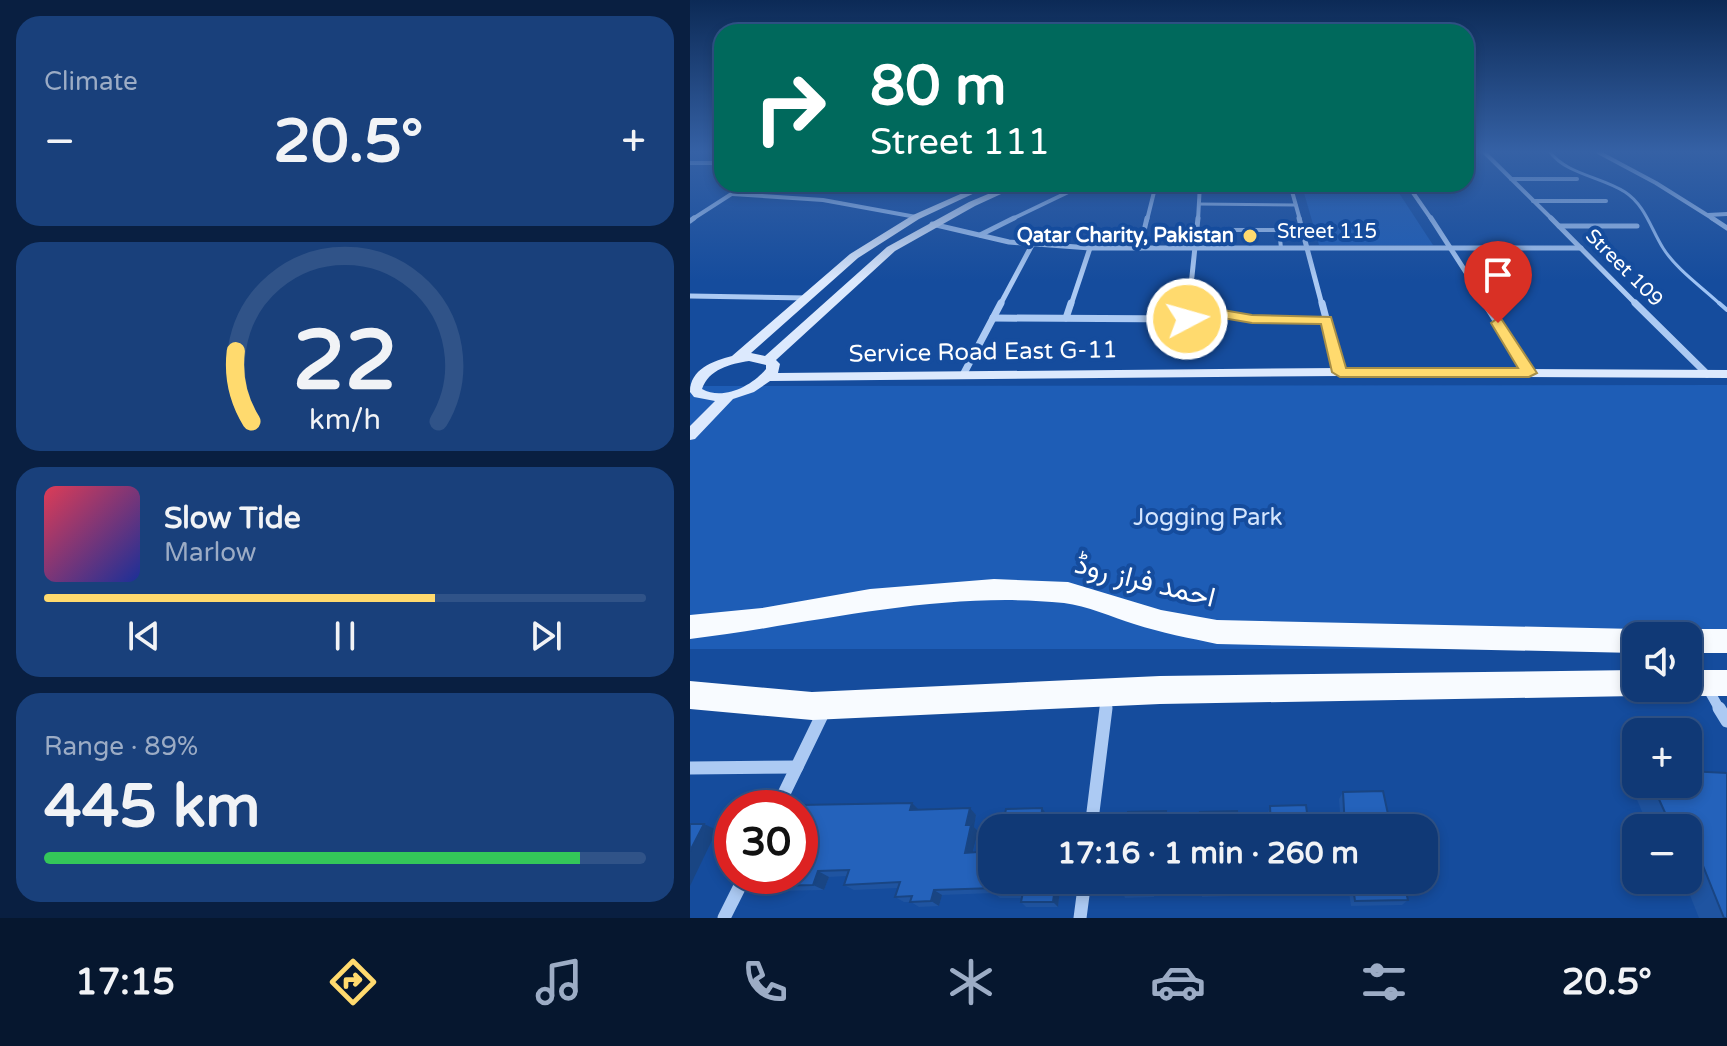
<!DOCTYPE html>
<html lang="en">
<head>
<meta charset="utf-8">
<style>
  body { margin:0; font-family:"Varela Round",Vazirmatn,sans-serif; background:#19407b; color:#f1f3f6; height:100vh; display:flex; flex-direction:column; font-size:30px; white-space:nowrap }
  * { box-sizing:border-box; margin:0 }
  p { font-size:26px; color:#9cacc5 }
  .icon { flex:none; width:44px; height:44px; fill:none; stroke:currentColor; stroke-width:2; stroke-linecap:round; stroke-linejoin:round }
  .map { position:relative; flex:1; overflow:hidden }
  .sheet { display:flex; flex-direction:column; gap:16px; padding:16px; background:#091f41; width:690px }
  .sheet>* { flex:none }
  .banner { position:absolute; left:24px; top:24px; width:760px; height:168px; border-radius:24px; box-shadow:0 4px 12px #0003,0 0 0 2px #305388; background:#00695c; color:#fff; overflow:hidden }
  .controls { position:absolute; left:932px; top:622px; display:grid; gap:16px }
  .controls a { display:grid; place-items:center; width:80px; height:80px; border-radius:16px; background:#103976; box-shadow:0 4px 12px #0003,0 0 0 2px #305388; font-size:40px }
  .speed { position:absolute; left:24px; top:790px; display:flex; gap:16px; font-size:40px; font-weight:700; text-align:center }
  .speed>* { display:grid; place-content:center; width:104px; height:104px; border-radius:50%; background:#103976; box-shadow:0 4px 12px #0003,0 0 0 2px #305388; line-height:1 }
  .speed .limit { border:12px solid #d22; background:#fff; color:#111 }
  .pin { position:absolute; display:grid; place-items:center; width:68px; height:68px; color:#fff; margin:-82px -34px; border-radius:50% 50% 50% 0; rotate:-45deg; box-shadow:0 0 8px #0007 }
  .pin .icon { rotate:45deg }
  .me { position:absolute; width:88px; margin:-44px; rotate:84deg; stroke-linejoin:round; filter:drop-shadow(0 0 6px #0008) }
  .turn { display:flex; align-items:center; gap:28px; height:168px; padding:0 24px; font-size:36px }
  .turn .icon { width:104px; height:104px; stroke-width:2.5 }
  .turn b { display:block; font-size:56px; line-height:68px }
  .big { font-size:60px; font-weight:700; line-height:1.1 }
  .sheet .widget { flex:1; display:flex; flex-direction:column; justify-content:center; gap:12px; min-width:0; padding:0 28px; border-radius:24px; background:#19407b }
  .sheet .dial { align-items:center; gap:0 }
  .dial svg { height:208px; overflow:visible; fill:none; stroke:#305388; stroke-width:7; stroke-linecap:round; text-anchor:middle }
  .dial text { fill:#f1f3f6; stroke:none }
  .song { display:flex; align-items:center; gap:24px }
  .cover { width:96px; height:96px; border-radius:12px; background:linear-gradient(135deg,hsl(350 70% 55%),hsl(230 70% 35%)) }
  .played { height:8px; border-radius:4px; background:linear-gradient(90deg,#ffda6e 65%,#305388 65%) }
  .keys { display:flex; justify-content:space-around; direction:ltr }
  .heat { display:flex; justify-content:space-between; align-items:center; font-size:44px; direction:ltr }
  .charge { height:12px; border-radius:6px; background:linear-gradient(90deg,#34c759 89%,#305388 0) }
  .trip { position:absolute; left:288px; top:814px; width:460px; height:80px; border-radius:24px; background:#103976; box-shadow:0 4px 12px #0003,0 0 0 2px #305388; font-weight:700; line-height:80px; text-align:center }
  .tab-bar { display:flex; height:128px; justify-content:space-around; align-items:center; background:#06172f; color:#9cacc5 }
  .tab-bar .icon { width:56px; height:56px }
  .tab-bar .on { color:#ffda6e }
  .tab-bar b { font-size:36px; color:#f1f3f6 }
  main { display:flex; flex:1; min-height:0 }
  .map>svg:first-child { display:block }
  .green { fill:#1e5db6 }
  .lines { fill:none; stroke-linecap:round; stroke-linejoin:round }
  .stream-far1 { stroke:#9fc4f5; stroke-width:3 }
  .stream { stroke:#9fc4f5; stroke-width:4 }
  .lane-far1 { stroke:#accaf3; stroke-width:3 }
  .lane { stroke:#accaf3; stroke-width:4 }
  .street-far4 { stroke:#accaf3; stroke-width:4 }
  .street-far3 { stroke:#accaf3; stroke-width:5 }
  .street-far2 { stroke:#accaf3; stroke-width:7 }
  .street-far1 { stroke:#accaf3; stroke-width:10 }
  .street { stroke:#accaf3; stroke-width:13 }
  .secondary { fill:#dce9fd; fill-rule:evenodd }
  .primary { fill:#f8fbff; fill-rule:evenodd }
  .wall { fill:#1f54a1 }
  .shaded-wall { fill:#194583 }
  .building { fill:#2462bb; stroke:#194583; stroke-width:2 }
  .route { fill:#ffda6e; stroke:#a68e48; stroke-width:2 }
  .poi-dot { fill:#ffda6e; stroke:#154c9d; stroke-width:3 }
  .labels { text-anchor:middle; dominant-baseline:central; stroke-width:8; stroke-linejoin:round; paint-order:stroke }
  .far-street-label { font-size:20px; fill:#fff; stroke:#154c9d }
  .far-poi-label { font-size:20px; font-weight:bold; fill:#fff; stroke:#154c9d; text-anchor:end }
  .street-label { font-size:24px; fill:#fff; stroke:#154c9d }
  .park-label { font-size:24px; fill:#d4e5fd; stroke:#154c9d }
  .near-street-label { font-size:28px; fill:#fff; stroke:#154c9d }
</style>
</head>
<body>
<main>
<section class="sheet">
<div class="widget"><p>Climate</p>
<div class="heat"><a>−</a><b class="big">20.5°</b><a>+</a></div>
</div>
<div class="widget dial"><svg viewBox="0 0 100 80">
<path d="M14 69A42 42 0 1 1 86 69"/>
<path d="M14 69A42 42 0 0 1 8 42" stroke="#ffda6e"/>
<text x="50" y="56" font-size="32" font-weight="700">22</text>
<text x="50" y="72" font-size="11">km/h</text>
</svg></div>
<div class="widget">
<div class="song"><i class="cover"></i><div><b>Slow Tide</b><p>Marlow</p></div></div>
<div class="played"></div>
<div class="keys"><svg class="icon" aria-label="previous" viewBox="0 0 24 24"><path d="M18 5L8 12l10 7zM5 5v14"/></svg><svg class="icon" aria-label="pause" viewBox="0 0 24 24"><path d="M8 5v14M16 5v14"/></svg><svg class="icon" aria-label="next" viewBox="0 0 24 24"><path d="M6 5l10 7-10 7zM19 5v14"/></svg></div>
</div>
<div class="widget"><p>Range · 89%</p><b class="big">445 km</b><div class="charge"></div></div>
</section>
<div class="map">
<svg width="1037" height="918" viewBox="0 0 1037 918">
  <rect width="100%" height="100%" fill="#154c9d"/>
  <g class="green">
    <path d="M614 193H709L743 245H629Z"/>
    <path d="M1037 385V649L998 636H946V649H0V386Z"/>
  </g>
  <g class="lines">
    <path class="stream-far1" d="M860 152C876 174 912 177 935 192 955 205 961 229 973 248 986 269 1013 288 1031 305"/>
    <path class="stream" d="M1029 303 1037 310"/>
    <path class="lane-far1" d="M509 204 606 205"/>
    <path class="lane" d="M541 230H589L591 248"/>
    <g class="street-far4">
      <path d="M794 152 863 220"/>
      <path d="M908 152 966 183 1025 220"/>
      <path d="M0 163H32"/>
      <path d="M821 179H887"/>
      <path d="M287 184 315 190"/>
      <path d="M600 184 610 220"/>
      <path d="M717 184 742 220"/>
      <path d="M510 188 601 187"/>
      <path d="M602 191 722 192"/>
      <path d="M42 194 133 200 226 217"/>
      <path d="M843 201H916"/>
      <path d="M1018 215 1037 214"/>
      <path d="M1 220 57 184"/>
      <path d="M320 220 395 184"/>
      <path d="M457 220 466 184"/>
      <path d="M508 220 510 184"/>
    </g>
    <g class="street-far3">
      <path d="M609 218 632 305"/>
      <path d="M741 218 797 305"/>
      <path d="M861 218 947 305"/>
      <path d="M1022 218 1037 228"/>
      <path d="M0 221 4 218"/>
      <path d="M242 224 319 242 400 248H891"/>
      <path d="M869 226H947"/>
      <path d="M290 235 324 218"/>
      <path d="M450 248 457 218"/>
      <path d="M0 296 117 298"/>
      <path d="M310 305 342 245"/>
      <path d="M381 305 400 248"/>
      <path d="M499 305 508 218"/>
    </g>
    <g class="street-far2">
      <path d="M632 303 650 372"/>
      <path d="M795 303 839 373"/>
      <path d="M945 303 1017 374"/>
      <path d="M303 318 497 319 521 312 562 319 637 320"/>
      <path d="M376 318 381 303"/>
      <path d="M497 319 499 303"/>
      <path d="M274 373 311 303"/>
    </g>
    <g class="street-far1">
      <path d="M1017 687 1030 710"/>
      <path d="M416 710 417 698"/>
    </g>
    <g class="street">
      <path d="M1029 708 1037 721"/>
      <path d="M0 768 107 767"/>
      <path d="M87 808 134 711"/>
      <path d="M401 828 416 708"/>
      <path d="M34 918 55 876"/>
      <path d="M390 918 395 880"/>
    </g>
    <path class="secondary" d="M293 184H304L229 219 168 258 61 353 75 356 197 247 279 202 322 184H333L285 206 205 251 86 360 90 364 88 373 650 368 1037 370V378L650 376 80 381 64 392 43 399 5 439 0 440V426L25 401 4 397 0 392C0 369 23 361 42 356L160 254 223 215ZM59 361 76 365V369C62 386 33 401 12 389 19 369 40 364 59 361Z"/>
    <g class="primary">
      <path d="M304 579 378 582 471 610 527 620 946 629 957 636H946V653L527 644C499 638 472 633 444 624 422 617 397 606 374 603 249 590 124 624 0 639V615L72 608 180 589Z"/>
      <path d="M998 629H1037V653H998V636H987Z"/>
      <path d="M946 670V688H958L956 693 946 696 470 704 122 720 0 709V681L122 692 470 676Z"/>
      <path d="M998 670H1037V696H998L988 693 986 688H998Z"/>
    </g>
  </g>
  <g class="wall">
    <path d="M946 776V784H998L1037 918H1009L994 880H998V828H959L939 781Z"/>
    <path d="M653 792 701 828H651L649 799Z"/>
    <path d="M580 806 619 828H579L578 813Z"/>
    <path d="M280 808 286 815 284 827 288 831 283 852 302 880H371L368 907H336L331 902 332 898H310L304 893 252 895 249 906 229 907 221 902H214L205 897 208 888 164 890 154 885 157 876 139 877 134 890 91 891 78 886 229 810Z"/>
    <path d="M434 880H628L626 884H615L613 889 584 890 583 881 555 883V891H541L540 896 512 897 511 882 479 883V891H464V897L435 898 433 892Z"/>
    <path d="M657 880H713L718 900 712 905 661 906Z"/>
  </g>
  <g class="shaded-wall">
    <path d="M222 803 229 810H220Z"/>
    <path d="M280 808 286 815 284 827 288 831 281 859 275 853 276 825Z"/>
    <path d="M352 808 357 815 356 828H351Z"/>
    <path d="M14 824 27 830 0 886V851Z"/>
    <path d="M128 871 139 877 134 890 123 885Z"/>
    <path d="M366 880H371L368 907 363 902Z"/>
    <path d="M244 890 252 895 249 906 241 901Z"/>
  </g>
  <g class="building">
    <path d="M998 771 1037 773V918H1034L1001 836H998V828H982L962 784H998Z"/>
    <path d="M693 791 701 828H655L653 792Z"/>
    <path d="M222 803 220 810 280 808 276 825H281L275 853 302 851V880H366L363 902H331L333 892 304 893 305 888 244 890 241 901 220 902 222 896 205 897 210 882 154 885 159 870 128 871 123 885 78 886 82 876H110V808H108L109 805Z"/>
    <path d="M616 805 619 828H581L580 806Z"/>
    <path d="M352 808 351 828H312L316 809Z"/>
    <path d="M476 811 475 828H437L438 812Z"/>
    <path d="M547 811 548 828H511L510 812Z"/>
    <path d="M0 824H14L0 851Z"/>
    <path d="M434 880H478V886H463V891L433 892Z"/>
    <path d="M511 880H555L556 886H541V891L511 892Z"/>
    <path d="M586 880H615V884L586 885Z"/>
    <path d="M662 880H713L718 900 665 901Z"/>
  </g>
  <linearGradient id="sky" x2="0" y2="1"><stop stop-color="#0c2a56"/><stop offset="0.54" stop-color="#3561a5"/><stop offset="1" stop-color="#3561a5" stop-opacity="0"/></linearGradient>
  <rect width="1037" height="281" fill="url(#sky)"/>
  <path class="route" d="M521 308 562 315 641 317 656 368H828L801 323 808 318 812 320 847 373 839 377H650L642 372 631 324 562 323 521 316 497 323 490 319Z"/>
  <circle class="poi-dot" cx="560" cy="236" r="8"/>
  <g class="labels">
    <g class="far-street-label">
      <text x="637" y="232">Street 115</text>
      <text transform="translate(934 268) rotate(45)">Street 109</text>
    </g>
    <g class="far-poi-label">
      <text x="544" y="236">Qatar Charity, Pakistan</text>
    </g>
    <g class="street-label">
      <text transform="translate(293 352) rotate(-1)">Service Road East G-11</text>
    </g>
    <g class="park-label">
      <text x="518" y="517">Jogging Park</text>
    </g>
    <g class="near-street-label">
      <text transform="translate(455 581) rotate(14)">احمد فراز روڈ</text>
    </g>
  </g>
</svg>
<div class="controls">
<a><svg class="icon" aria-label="sound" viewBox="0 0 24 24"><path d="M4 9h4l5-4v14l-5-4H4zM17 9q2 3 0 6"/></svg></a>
<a>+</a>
<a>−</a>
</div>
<div class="speed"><div class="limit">30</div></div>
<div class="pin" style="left:808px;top:323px;background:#d93025"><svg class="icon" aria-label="arrive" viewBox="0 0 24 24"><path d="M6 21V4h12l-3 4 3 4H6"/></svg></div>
<svg class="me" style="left:497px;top:319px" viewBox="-20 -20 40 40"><circle r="17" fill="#ffda6e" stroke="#fff" stroke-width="3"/><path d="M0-11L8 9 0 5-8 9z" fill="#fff"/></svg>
<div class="trip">17:16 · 1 min · 260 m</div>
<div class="banner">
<div class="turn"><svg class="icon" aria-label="right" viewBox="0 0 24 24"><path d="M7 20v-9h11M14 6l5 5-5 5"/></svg><div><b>80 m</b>Street 111</div></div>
</div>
</div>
</main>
<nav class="tab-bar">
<b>17:15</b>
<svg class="icon on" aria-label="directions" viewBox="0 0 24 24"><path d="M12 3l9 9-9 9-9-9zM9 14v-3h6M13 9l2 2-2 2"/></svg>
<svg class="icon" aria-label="music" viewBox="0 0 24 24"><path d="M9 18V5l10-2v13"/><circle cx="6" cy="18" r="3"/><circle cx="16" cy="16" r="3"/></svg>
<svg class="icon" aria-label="phone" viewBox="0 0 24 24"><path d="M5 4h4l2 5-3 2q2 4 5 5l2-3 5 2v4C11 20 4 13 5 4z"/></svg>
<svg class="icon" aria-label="climate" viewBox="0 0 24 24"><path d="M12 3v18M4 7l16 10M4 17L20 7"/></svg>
<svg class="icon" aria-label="car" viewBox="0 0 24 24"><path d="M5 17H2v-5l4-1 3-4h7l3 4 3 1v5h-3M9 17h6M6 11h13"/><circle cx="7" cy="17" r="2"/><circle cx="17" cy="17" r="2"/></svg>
<svg class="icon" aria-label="filters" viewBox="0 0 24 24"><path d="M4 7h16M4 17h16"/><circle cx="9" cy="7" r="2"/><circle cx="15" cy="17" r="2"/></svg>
<b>20.5°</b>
</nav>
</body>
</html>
